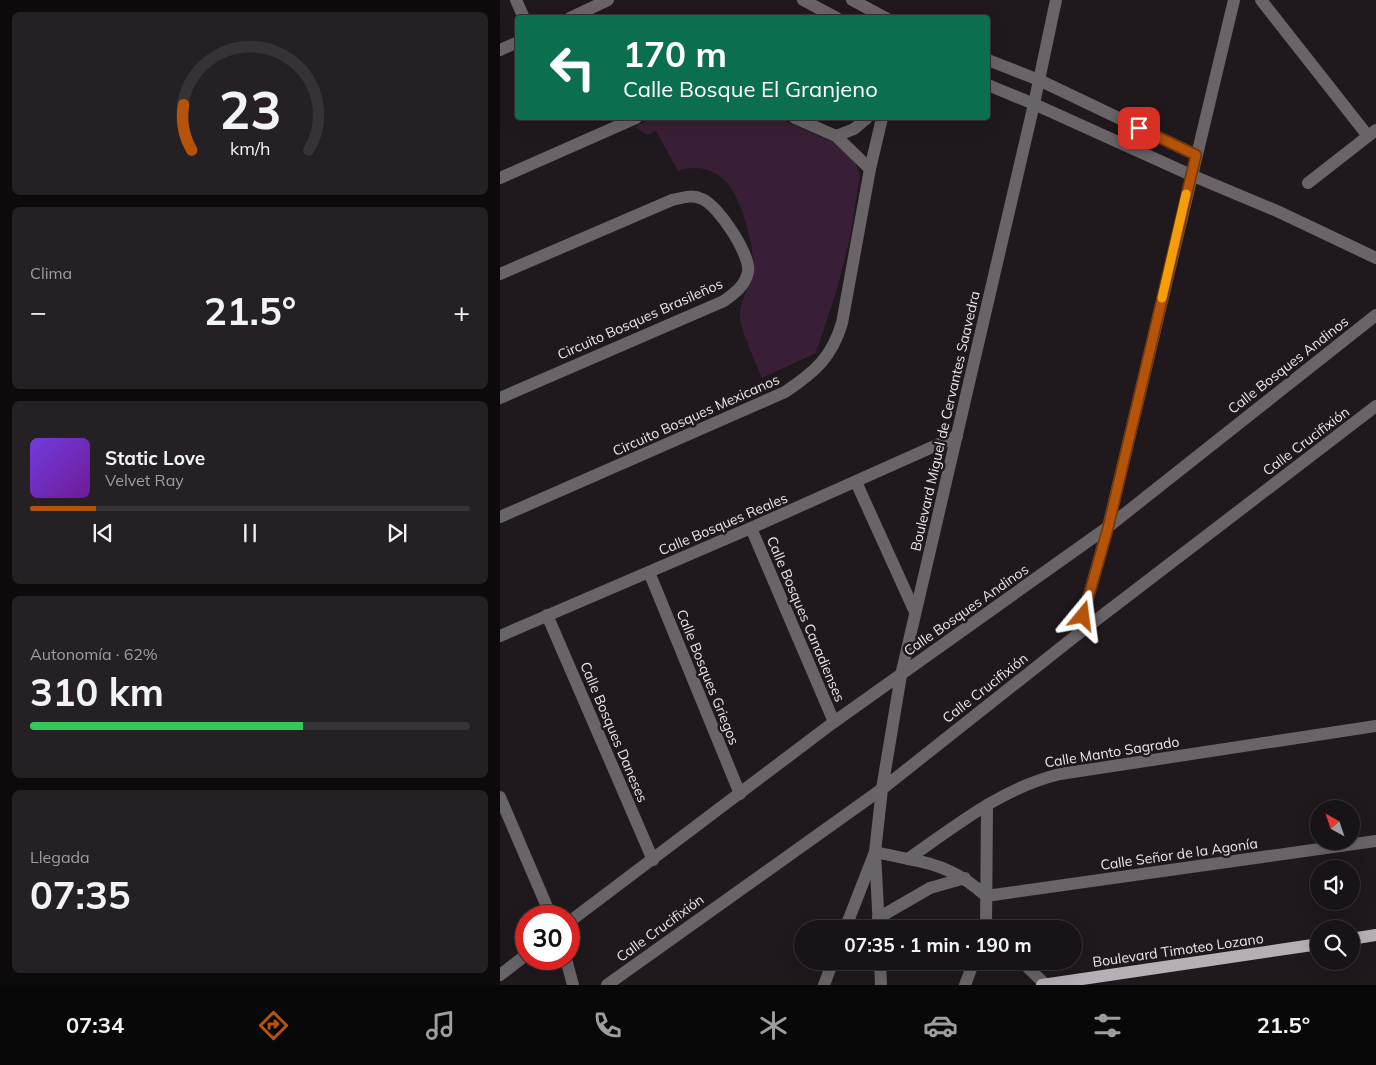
<!DOCTYPE html>
<html lang="es">
<head>
<meta charset="utf-8">
<style>
  body { margin:0; font-family:Mulish,sans-serif; background:#242023; color:#f1f3f6; height:100vh; display:flex; flex-direction:column; font-size:19px; white-space:nowrap }
  * { box-sizing:border-box; margin:0 }
  p { font-size:16px; color:#9e9ea1 }
  .icon { flex:none; width:28px; height:28px; fill:none; stroke:currentColor; stroke-width:2; stroke-linecap:round; stroke-linejoin:round }
  .map { position:relative; flex:1; overflow:hidden }
  .sheet { display:flex; flex-direction:column; gap:12px; padding:12px; background:#0d0a0c; width:500px }
  .sheet>* { flex:none }
  .top-card { position:absolute; left:15px; top:15px; width:475px; height:105px; border-radius:5px; box-shadow:0 5px 20px #0002,0 0 0 1px #363235; background:#0b6e4f; color:#fff; overflow:hidden }
  .needle { width:32px; rotate:320deg }
  .fabs { position:absolute; left:810px; top:800px; display:grid; gap:10px }
  .fabs a { display:grid; place-items:center; width:50px; height:50px; border-radius:50%; background:#171316; box-shadow:0 5px 20px #0002,0 0 0 1px #363235; font-size:25px }
  .speed { position:absolute; left:15px; top:905px; display:flex; gap:10px; font-size:25px; font-weight:700; text-align:center }
  .speed>* { display:grid; place-content:center; width:65px; height:65px; border-radius:50%; background:#171316; box-shadow:0 5px 20px #0002,0 0 0 1px #363235; line-height:1 }
  .speed .limit { border:8px solid #d22; background:#fff; color:#111 }
  .pin { position:absolute; display:grid; place-items:center; width:42px; height:42px; color:#fff; margin:-21px; border-radius:10px; box-shadow:0 2px 8px #0006 }
  .me { position:absolute; width:55px; margin:-28px; rotate:16deg; stroke-linejoin:round; filter:drop-shadow(0 0 4px #0008) }
  .turn { display:flex; align-items:center; gap:18px; height:105px; padding:0 25px; font-size:22px }
  .turn .icon { width:65px; height:65px; stroke-width:2.5 }
  .turn b { display:block; font-size:35px; line-height:42px }
  .big { font-size:38px; font-weight:700; line-height:1.1 }
  .sheet .tile { flex:1; display:flex; flex-direction:column; justify-content:center; gap:8px; min-width:0; padding:0 18px; border-radius:8px; background:#242023 }
  .sheet .dial { align-items:center; gap:0 }
  .dial svg { height:130px; overflow:visible; fill:none; stroke:#363235; stroke-width:7; stroke-linecap:round; text-anchor:middle }
  .dial text { fill:#f1f3f6; stroke:none }
  .song { display:flex; align-items:center; gap:15px }
  .cover { width:60px; height:60px; border-radius:8px; background:linear-gradient(135deg,hsl(260 70% 55%),hsl(280 70% 35%)) }
  .played { height:5px; border-radius:2px; background:linear-gradient(90deg,#b45309 15%,#363235 15%) }
  .keys { display:flex; justify-content:space-around; direction:ltr }
  .heat { display:flex; justify-content:space-between; align-items:center; font-size:28px; direction:ltr }
  .charge { height:8px; border-radius:4px; background:linear-gradient(90deg,#34c759 62%,#363235 0) }
  .trip { position:absolute; left:294px; top:920px; width:288px; height:50px; border-radius:25px; background:#171316; box-shadow:0 5px 20px #0002,0 0 0 1px #363235; font-weight:700; line-height:50px; text-align:center }
  .tab-bar { display:flex; height:80px; justify-content:space-around; align-items:center; background:#090809; color:#9e9ea1 }
  .tab-bar .icon { width:35px; height:35px }
  .tab-bar .current { color:#b45309 }
  .tab-bar b { font-size:22px; color:#f1f3f6 }
  main { display:flex; flex:1; min-height:0 }
  .map>svg:first-child { display:block }
  .green { fill:#381f35 }
  .lines { fill:none; stroke-linecap:round; stroke-linejoin:round }
  .minor { stroke:#686467; stroke-width:12 }
  .major { stroke:#b6afb5; stroke-width:12 }
  .route-casing { stroke:#753606; stroke-width:12 }
  .route { stroke:#b45309; stroke-width:9 }
  .slow { stroke:#f59e0b; stroke-width:9 }
  .labels { text-anchor:middle; dominant-baseline:central; stroke-width:5; stroke-linejoin:round; paint-order:stroke }
  .street-label { font-size:14px; fill:#ebe6ea; stroke:#1f191e }
</style>
</head>
<body>
<main>
<section class="sheet">
<div class="tile dial"><svg viewBox="0 0 100 80">
<path d="M14 69A42 42 0 1 1 86 69"/>
<path d="M14 69A42 42 0 0 1 9 41" stroke="#b45309"/>
<text x="50" y="56" font-size="32" font-weight="700">23</text>
<text x="50" y="72" font-size="11">km/h</text>
</svg></div>
<div class="tile"><p>Clima</p>
<div class="heat"><a>−</a><b class="big">21.5°</b><a>+</a></div>
</div>
<div class="tile">
<div class="song"><i class="cover"></i><div><b>Static Love</b><p>Velvet Ray</p></div></div>
<div class="played"></div>
<div class="keys"><svg class="icon" aria-label="previous" viewBox="0 0 24 24"><path d="M18 5L8 12l10 7zM5 5v14"/></svg><svg class="icon" aria-label="pause" viewBox="0 0 24 24"><path d="M8 5v14M16 5v14"/></svg><svg class="icon" aria-label="next" viewBox="0 0 24 24"><path d="M6 5l10 7-10 7zM19 5v14"/></svg></div>
</div>
<div class="tile"><p>Autonomía · 62%</p><b class="big">310 km</b><div class="charge"></div></div>
<div class="tile"><p>Llegada</p><b class="big">07:35</b></div>
</section>
<div class="map">
<svg width="876" height="985" viewBox="0 0 876 985">
  <rect width="100%" height="100%" fill="#1f191e"/>
  <path class="green" d="M152 118H278L340 145 354 158 360 176 350 237 337 289 316 353 262 378C257 365 240 329 240 317 239 300 252 285 253 269 255 246 240 190 221 177 207 167 194 166 178 171L156 131 147 135 135 127Z"/>
  <g class="lines">
    <g class="minor">
      <path d="M16 0 24 18"/>
      <path d="M303 0 337 18"/>
      <path d="M352 0 386 18"/>
      <path d="M761 0 868 136"/>
      <path d="M70 18 108 0"/>
      <path d="M0 50 18 42"/>
      <path d="M488 60 539 80 696 155"/>
      <path d="M488 85 534 104 691 175 777 211 876 258"/>
      <path d="M295 118 336 136 370 169"/>
      <path d="M336 136 354 129 367 118"/>
      <path d="M0 178 136 118"/>
      <path d="M808 183 876 130"/>
      <path d="M0 274 172 200C182 198 192 194 202 199 218 205 251 255 248 272 245 286 235 293 224 301L0 398"/>
      <path d="M356 482 415 612"/>
      <path d="M0 517 285 392C315 372 332 357 342 323L370 169 382 118"/>
      <path d="M251 528 334 722"/>
      <path d="M149 572 240 794"/>
      <path d="M47 615 153 860"/>
      <path d="M578 634 608 527 734 0"/>
      <path d="M0 636 251 528 457 436"/>
      <path d="M0 797 51 916"/>
      <path d="M408 859C440 864 463 875 486 896"/>
      <path d="M486 896 876 841"/>
      <path d="M378 918 430 888 465 878"/>
      <path d="M69 922 334 722 608 527 876 315"/>
      <path d="M345 929 375 852 408 859C457 825 502 788 560 774L876 726"/>
      <path d="M379 929 375 852 382 789 401 675 534 104 556 0"/>
      <path d="M486 929 487 805"/>
      <path d="M66 959 73 985"/>
      <path d="M380 961 381 985"/>
      <path d="M521 961 545 984"/>
      <path d="M0 975 26 955"/>
      <path d="M107 985 382 789 578 634 876 406"/>
      <path d="M324 985 333 961"/>
      <path d="M465 985 474 961"/>
    </g>
    <g class="major">
      <path d="M851 939 876 935"/>
      <path d="M542 985 819 944"/>
    </g>
  </g>
  <g class="lines">
    <defs>
      <path id="route" d="M583 616 608 528 696 155 639 128"/>
    </defs>
    <use href="#route" class="route-casing"/>
    <use href="#route" class="route"/>
    <path class="slow" d="M662 298 686 194"/>
  </g>
  <g class="labels">
    <g class="street-label">
      <text transform="translate(140 319) rotate(-24)">Circuito Bosques Brasileños</text>
      <text transform="translate(788 365) rotate(-38)">Calle Bosques Andinos</text>
      <text transform="translate(196 415) rotate(-24)">Circuito Bosques Mexicanos</text>
      <text transform="translate(445 421) rotate(-77)">Boulevard Miguel de Cervantes Saavedra</text>
      <text transform="translate(806 441) rotate(-37)">Calle Crucifixión</text>
      <text transform="translate(223 524) rotate(-23)">Calle Bosques Reales</text>
      <text transform="translate(466 610) rotate(-35)">Calle Bosques Andinos</text>
      <text transform="translate(306 619) rotate(67)">Calle Bosques Canadienses</text>
      <text transform="translate(208 677) rotate(68)">Calle Bosques Griegos</text>
      <text transform="translate(485 688) rotate(-38)">Calle Crucifixión</text>
      <text transform="translate(114 732) rotate(67)">Calle Bosques Daneses</text>
      <text transform="translate(612 752) rotate(-9)">Calle Manto Sagrado</text>
      <text transform="translate(679 854) rotate(-8)">Calle Señor de la Agonía</text>
      <text transform="translate(160 928) rotate(-36)">Calle Crucifixión</text>
      <text transform="translate(678 950) rotate(-8)">Boulevard Timoteo Lozano</text>
    </g>
  </g>
</svg>
<div class="fabs">
<a><svg class="needle" viewBox="-14 -14 28 28"><path d="M0-13l5 13h-10z" fill="#e53935"/><path d="M0 13l5-13h-10z" fill="#9e9ea1"/></svg></a>
<a><svg class="icon" aria-label="sound" viewBox="0 0 24 24"><path d="M4 9h4l5-4v14l-5-4H4zM17 9q2 3 0 6"/></svg></a>
<a><svg class="icon" aria-label="search" viewBox="0 0 24 24"><circle cx="10" cy="10" r="6"/><path d="M15 15l6 6"/></svg></a>
</div>
<div class="speed"><div class="limit">30</div></div>
<div class="pin" style="left:639px;top:128px;background:#d93025"><svg class="icon" aria-label="arrive" viewBox="0 0 24 24"><path d="M6 21V4h12l-3 4 3 4H6"/></svg></div>
<svg class="me" style="left:583px;top:616px" viewBox="-20 -20 40 40"><path d="M0-17L14 15 0 8-14 15z" fill="#b45309" stroke="#fff" stroke-width="4"/></svg>
<div class="trip">07:35 · 1 min · 190 m</div>
<div class="top-card">
<div class="turn"><svg class="icon" aria-label="left" viewBox="0 0 24 24"><path d="M17 20v-9H6M10 6l-5 5 5 5"/></svg><div><b>170 m</b>Calle Bosque El Granjeno</div></div>
</div>
</div>
</main>
<nav class="tab-bar">
<b>07:34</b>
<svg class="icon current" aria-label="directions" viewBox="0 0 24 24"><path d="M12 3l9 9-9 9-9-9zM9 14v-3h6M13 9l2 2-2 2"/></svg>
<svg class="icon" aria-label="music" viewBox="0 0 24 24"><path d="M9 18V5l10-2v13"/><circle cx="6" cy="18" r="3"/><circle cx="16" cy="16" r="3"/></svg>
<svg class="icon" aria-label="phone" viewBox="0 0 24 24"><path d="M5 4h4l2 5-3 2q2 4 5 5l2-3 5 2v4C11 20 4 13 5 4z"/></svg>
<svg class="icon" aria-label="climate" viewBox="0 0 24 24"><path d="M12 3v18M4 7l16 10M4 17L20 7"/></svg>
<svg class="icon" aria-label="car" viewBox="0 0 24 24"><path d="M5 17H2v-5l4-1 3-4h7l3 4 3 1v5h-3M9 17h6M6 11h13"/><circle cx="7" cy="17" r="2"/><circle cx="17" cy="17" r="2"/></svg>
<svg class="icon" aria-label="filters" viewBox="0 0 24 24"><path d="M4 7h16M4 17h16"/><circle cx="9" cy="7" r="2"/><circle cx="15" cy="17" r="2"/></svg>
<b>21.5°</b>
</nav>
</body>
</html>
